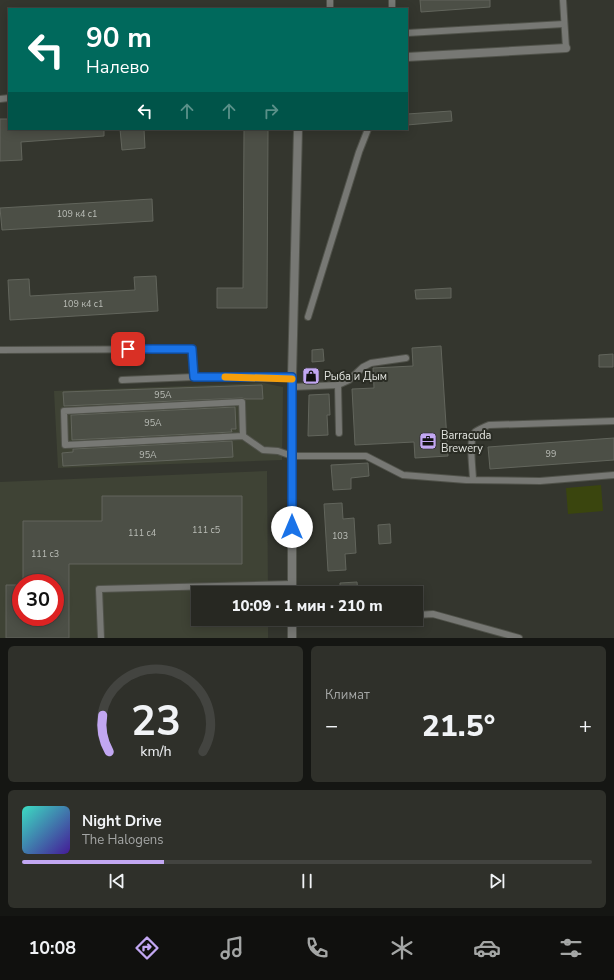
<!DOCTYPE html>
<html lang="ru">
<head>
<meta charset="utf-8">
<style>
  body { margin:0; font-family:"Nunito Sans",sans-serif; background:#2f302a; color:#f1f3f6; height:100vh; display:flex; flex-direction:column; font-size:15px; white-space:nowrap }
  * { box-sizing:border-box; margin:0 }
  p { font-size:13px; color:#a4a6a5 }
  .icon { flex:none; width:22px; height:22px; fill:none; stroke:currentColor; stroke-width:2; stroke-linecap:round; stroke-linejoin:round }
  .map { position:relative; height:638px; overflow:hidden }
  .panel { display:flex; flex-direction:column; gap:8px; padding:8px; background:#151613; flex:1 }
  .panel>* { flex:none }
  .guide { position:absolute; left:8px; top:8px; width:400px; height:122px; border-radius:0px; box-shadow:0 2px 10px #0003,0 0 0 1px #434440; background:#00695c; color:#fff; overflow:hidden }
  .speed { position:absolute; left:12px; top:574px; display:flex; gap:8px; font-size:20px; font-weight:700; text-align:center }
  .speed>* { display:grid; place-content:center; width:52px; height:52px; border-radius:50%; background:#272822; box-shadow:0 2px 10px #0003,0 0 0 1px #434440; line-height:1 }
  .speed .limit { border:6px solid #d22; background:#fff; color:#111 }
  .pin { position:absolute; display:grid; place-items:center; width:34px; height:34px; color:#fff; margin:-17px; border-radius:8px; box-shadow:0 2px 6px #0006 }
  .me { position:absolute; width:44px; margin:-22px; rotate:0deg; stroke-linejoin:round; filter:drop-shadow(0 0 3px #0008) }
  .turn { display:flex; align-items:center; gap:14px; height:84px; padding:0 12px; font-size:18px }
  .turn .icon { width:52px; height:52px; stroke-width:2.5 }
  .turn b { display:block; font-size:28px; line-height:34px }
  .lanes { display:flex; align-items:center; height:38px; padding:0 12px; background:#0003; justify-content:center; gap:20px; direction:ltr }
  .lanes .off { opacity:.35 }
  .big { font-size:30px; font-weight:800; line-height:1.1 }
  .panel .widget { flex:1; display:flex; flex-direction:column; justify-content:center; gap:6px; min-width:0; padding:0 14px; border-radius:6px; background:#2f302a }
  .panel .dial { align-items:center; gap:0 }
  .dial svg { height:104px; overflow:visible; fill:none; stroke:#434440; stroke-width:7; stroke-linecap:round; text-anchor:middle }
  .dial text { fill:#f1f3f6; stroke:none }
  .song { display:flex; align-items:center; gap:12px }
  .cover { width:48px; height:48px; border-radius:6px; background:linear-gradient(135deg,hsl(170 70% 55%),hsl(260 70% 35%)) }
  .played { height:4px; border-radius:2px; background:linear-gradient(90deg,#c2a7f2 25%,#434440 25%) }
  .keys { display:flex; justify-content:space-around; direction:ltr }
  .heat { display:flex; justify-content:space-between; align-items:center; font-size:22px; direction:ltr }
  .panel .tiles { flex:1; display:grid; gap:8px; grid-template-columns:1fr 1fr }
  .widget:last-child { grid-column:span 2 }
  .trip { position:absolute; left:191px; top:586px; width:232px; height:40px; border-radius:0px; background:#272822; box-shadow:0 2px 10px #0003,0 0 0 1px #434440; font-weight:800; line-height:40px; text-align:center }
  .dock { display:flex; height:64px; justify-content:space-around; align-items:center; background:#10100e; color:#a4a6a5 }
  .dock .icon { width:28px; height:28px }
  .dock .on { color:#c2a7f2 }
  .dock b { font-size:18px; color:#f1f3f6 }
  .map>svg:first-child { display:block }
  .built { fill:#3f4335; fill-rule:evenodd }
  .green { fill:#3a450e }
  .building { fill:#4c4f46; stroke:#62655c }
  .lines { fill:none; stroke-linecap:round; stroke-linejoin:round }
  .service-casing { stroke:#50524a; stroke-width:8 }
  .minor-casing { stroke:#50524a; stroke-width:10 }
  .service { stroke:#777874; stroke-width:6 }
  .minor { stroke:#777874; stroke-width:8 }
  .route-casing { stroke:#114b97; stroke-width:10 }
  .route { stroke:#1a73e8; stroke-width:7 }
  .slow { stroke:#f59e0b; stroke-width:7 }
  .labels { text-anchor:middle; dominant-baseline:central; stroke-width:4; stroke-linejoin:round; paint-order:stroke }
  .number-label { font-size:9px; fill:#bcbfb9 }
  .poi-label { font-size:11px; fill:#e2e4df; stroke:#2a2c24; text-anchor:start }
</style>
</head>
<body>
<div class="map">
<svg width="614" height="638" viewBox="0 0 614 638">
  <rect width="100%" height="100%" fill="#34362e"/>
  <g class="built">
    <path d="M263 383 283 387 282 460 58 468 54 391Z"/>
    <path d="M267 471 268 593H198V619H268V638H0V482ZM21 583H55V617H21Z"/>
  </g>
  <path class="green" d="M601 485 603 511 568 514 566 488Z"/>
  <g class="building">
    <path d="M420 0H490V7L421 12Z"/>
    <path d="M451 111 452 121 407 125V114Z"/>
    <path d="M0 119H9V129H104V136L21 142 22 160 0 161Z"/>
    <path d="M120 129H144L145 148 122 150Z"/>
    <path d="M244 129H268L267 308H217V288H243Z"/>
    <path d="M152 199 153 221 2 230 0 208Z"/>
    <path d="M156 276 158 311 10 320 8 280 29 279 30 296 135 290 134 277Z"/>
    <path d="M451 288V298L416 299 415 290Z"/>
    <path d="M441 346 448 456 415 458 414 442 355 445 352 389 374 388 373 368 413 366 412 348Z"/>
    <path d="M323 349 324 361 312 362V350Z"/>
    <path d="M613 354V367H599V355Z"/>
    <path d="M262 385 263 399H246L242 398 64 406 63 392Z"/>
    <path d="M329 394 330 415H327L328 435 308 436 309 395Z"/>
    <path d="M235 407 236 429H231L232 432 72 440 71 415Z"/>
    <path d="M614 438V460L490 469 488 447Z"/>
    <path d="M232 441 233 457 63 466 62 453 73 452V449Z"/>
    <path d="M368 463 369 476 351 478V489L333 490 331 465Z"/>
    <path d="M102 496H242V564H69V638H6V585H21V617H55V583H23V521H102Z"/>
    <path d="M342 503 343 519 354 518 356 553 345 554 346 570 328 571 324 504Z"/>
    <path d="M390 524 391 543 379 544 378 525Z"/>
    <path d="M357 582 358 593H340V583Z"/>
  </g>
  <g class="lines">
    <defs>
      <g id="service">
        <path d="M330 0V9"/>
        <path d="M392 0V9"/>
        <path d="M563 0 566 48"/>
        <path d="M407 33 564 24"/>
        <path d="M0 99 9 98"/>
        <path d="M308 317 359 152 368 129"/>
        <path d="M0 350 192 349 194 377"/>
        <path d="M122 380 194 377H292"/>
        <path d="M338 385 339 433"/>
        <path d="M292 387 338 385 349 380 363 367 371 363 406 358"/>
        <path d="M243 436 242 402 64 411 65 445 243 436 263 450 278 451 292 456H366L403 475 466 480 540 481 614 475"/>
        <path d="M473 480C473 470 468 439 475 432 479 429 484 427 489 425L614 421"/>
        <path d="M416 615 433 614 519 638"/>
        <path d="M292 622 338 619"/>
        <path d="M101 638 99 589 292 584"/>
      </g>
      <g id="minor">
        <path d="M407 57 566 48"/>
        <path d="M292 593V377L298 129"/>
        <path d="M292 638V619"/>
      </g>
    </defs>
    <use href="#service" class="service-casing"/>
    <use href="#minor" class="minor-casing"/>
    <use href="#service" class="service"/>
    <use href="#minor" class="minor"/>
  </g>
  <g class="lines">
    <defs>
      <path id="route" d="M128 349H192L194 377H292V527"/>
    </defs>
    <use href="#route" class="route-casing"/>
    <use href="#route" class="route"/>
    <path class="slow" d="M225 377 292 379"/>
  </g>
  <defs>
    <symbol id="shop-square" viewBox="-11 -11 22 22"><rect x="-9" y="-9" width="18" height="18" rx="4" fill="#c2a7f2" stroke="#2a2c24"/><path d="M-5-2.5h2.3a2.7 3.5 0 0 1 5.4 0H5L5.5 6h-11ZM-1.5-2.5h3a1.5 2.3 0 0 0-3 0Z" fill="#111"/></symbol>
    <symbol id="office-square" viewBox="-11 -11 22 22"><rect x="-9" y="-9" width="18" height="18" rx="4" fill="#c2a7f2" stroke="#2a2c24"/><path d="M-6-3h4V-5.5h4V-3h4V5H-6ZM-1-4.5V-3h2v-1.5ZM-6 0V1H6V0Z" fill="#111"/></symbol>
  </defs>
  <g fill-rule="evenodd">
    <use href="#shop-square" x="301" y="366" width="20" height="20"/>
    <use href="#office-square" x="418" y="431" width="20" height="20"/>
  </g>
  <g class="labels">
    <g class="number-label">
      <text x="77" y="214">109 к4 с1</text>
      <text x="83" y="304">109 к4 с1</text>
      <text x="163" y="395">95А</text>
      <text x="153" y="423">95А</text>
      <text x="551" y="454">99</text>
      <text x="148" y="455">95А</text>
      <text x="206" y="530">111 с5</text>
      <text x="142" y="533">111 с4</text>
      <text x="340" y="536">103</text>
      <text x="45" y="554">111 с3</text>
    </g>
    <g class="poi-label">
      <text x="324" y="376">Рыба и Дым</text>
      <text x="441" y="435">Barracuda<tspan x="441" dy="13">Brewery</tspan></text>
    </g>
  </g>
</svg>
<div class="speed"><div class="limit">30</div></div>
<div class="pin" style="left:128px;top:349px;background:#d93025"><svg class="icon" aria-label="arrive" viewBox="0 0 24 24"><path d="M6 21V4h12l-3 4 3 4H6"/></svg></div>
<svg class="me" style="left:292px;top:527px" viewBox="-20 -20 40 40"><circle r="19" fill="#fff"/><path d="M0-13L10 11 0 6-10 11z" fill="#1a73e8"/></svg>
<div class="trip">10:09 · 1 мин · 210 m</div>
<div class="guide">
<div class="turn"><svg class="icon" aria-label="left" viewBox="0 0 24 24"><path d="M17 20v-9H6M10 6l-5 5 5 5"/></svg><div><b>90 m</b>Налево</div></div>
<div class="lanes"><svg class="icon" aria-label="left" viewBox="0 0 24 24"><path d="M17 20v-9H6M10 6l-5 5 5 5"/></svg><svg class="icon off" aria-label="ahead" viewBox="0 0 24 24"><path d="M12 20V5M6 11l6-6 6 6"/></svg><svg class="icon off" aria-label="ahead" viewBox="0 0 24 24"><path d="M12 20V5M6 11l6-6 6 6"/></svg><svg class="icon off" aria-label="right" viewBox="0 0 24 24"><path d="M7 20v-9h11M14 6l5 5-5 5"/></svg></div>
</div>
</div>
<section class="panel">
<div class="tiles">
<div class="widget dial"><svg viewBox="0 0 100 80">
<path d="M14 69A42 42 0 1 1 86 69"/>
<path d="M14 69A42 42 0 0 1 9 41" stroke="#c2a7f2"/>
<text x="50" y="56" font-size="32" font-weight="700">23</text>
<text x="50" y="72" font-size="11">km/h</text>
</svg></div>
<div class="widget"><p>Климат</p>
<div class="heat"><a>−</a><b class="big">21.5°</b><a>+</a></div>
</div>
<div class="widget">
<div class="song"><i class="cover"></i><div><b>Night Drive</b><p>The Halogens</p></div></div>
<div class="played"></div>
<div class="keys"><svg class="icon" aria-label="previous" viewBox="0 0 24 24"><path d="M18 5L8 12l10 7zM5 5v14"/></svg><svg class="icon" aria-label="pause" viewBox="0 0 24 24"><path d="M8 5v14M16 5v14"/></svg><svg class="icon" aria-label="next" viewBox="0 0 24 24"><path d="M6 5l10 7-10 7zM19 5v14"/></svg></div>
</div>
</div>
</section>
<nav class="dock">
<b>10:08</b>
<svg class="icon on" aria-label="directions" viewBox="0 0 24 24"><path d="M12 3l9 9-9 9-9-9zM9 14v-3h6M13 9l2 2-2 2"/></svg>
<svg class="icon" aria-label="music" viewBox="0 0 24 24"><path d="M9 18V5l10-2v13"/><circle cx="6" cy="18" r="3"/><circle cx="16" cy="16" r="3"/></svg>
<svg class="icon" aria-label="phone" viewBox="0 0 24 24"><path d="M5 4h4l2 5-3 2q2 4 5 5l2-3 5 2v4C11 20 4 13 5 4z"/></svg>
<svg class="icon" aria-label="climate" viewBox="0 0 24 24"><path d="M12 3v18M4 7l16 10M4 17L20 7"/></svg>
<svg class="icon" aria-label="car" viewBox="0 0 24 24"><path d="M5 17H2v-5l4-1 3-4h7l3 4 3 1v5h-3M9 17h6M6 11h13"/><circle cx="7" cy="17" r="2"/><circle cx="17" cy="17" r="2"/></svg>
<svg class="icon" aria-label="filters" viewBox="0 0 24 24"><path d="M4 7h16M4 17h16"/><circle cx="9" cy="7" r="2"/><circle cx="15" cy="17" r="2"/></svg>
</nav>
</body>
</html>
